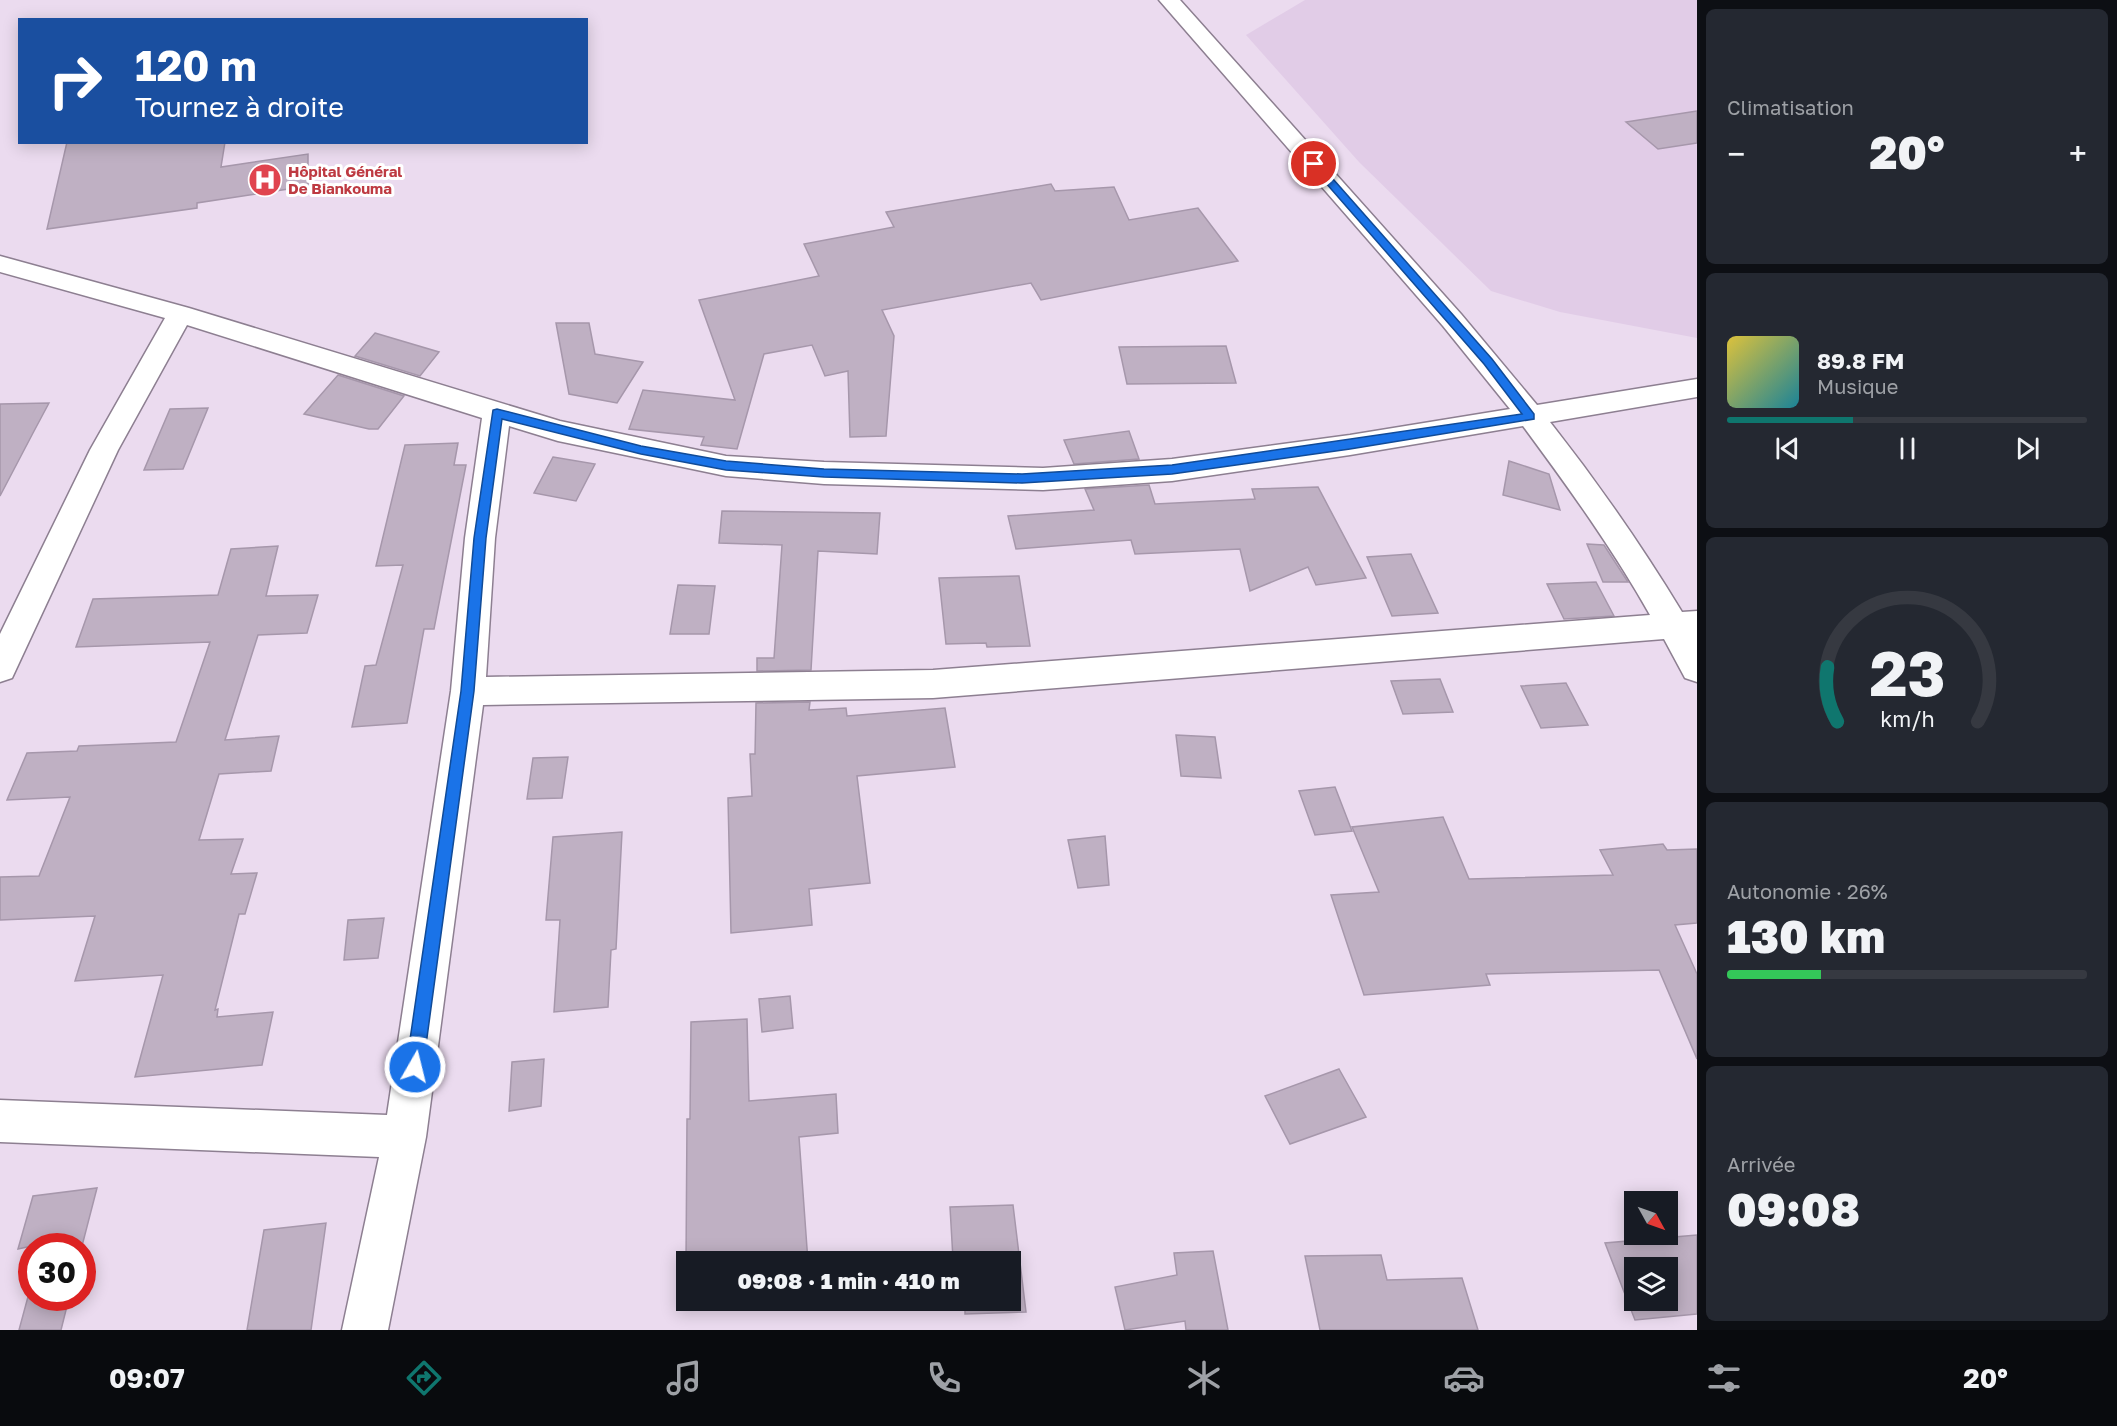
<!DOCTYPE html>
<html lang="fr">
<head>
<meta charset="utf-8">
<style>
  body { margin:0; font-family:"Golos Text",sans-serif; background:#242831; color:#f1f3f6; height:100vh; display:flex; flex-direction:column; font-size:22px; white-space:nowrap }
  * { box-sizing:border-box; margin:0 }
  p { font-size:20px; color:#9ea1a6 }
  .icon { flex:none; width:33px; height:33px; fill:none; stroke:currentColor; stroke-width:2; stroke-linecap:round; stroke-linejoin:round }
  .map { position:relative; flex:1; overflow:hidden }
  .details { display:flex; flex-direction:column; gap:9px; padding:9px; background:#0d0f14; width:420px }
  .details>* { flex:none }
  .hud { position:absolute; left:18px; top:18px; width:570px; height:126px; border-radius:0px; box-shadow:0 3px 15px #0003; background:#1a4fa0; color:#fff; overflow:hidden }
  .needle { width:39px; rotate:130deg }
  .fabs { position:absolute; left:1624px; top:1191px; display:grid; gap:12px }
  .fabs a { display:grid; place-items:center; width:54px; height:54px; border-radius:0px; background:#171b24; box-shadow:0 3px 15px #0003; font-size:30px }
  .speed { position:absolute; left:18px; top:1233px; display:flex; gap:12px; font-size:30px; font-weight:700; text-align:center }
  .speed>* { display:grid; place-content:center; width:78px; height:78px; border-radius:50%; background:#171b24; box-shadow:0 3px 15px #0003; line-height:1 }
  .speed .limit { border:9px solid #d22; background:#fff; color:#111 }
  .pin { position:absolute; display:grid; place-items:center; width:51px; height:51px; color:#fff; margin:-26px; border:3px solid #fff; border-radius:50%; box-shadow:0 2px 6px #0007 }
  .me { position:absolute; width:66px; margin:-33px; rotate:8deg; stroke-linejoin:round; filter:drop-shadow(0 0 4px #0008) }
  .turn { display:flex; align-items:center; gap:21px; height:126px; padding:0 18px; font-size:27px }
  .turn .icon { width:78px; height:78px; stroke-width:2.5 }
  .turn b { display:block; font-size:42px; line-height:51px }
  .big { font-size:45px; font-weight:800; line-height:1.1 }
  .details .card { flex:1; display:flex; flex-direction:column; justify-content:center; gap:9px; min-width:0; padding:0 21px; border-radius:9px; background:#242831 }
  .details .dial { align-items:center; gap:0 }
  .dial svg { height:156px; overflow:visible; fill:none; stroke:#363941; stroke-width:7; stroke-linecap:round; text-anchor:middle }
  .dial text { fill:#f1f3f6; stroke:none }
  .song { display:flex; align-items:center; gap:18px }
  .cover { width:72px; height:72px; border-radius:9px; background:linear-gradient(135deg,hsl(50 70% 55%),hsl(190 70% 35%)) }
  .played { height:6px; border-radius:3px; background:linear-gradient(90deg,#0f766e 35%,#363941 35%) }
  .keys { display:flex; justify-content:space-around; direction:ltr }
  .heat { display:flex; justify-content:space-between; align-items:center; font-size:33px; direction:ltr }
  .charge { height:9px; border-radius:4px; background:linear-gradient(90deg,#34c759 26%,#363941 0) }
  .trip { position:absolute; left:676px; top:1251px; width:345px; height:60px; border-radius:0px; background:#171b24; box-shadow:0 3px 15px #0003; font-weight:800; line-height:60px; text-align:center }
  .dock { display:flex; height:96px; justify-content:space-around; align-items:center; background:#090b0e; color:#9ea1a6 }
  .dock .icon { width:42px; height:42px }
  .dock .on { color:#0f766e }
  .dock b { font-size:27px; color:#f1f3f6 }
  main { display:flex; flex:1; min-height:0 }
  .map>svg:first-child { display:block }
  .built { fill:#e1cce7 }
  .building { fill:#bfb0c3; stroke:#a697ab; stroke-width:1.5; fill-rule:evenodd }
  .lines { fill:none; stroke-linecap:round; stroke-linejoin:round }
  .minor-casing { stroke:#8d7f91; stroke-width:3 }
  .minor { fill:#fff; fill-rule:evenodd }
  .route { fill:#1a73e8; stroke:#114b97; stroke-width:1.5 }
  .labels { text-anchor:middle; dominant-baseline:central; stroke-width:6; stroke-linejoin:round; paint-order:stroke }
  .far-health-label { font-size:15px; font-weight:bold; fill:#be3a42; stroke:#fff; text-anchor:start }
</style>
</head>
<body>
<main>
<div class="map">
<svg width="1697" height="1330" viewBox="0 0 1697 1330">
  <rect width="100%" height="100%" fill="#ebdbef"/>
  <path class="built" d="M1305 0H1697V338L1560 312 1491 291 1359 162 1246 35Z"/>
  <g class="building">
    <path d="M1697 111V143L1658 149 1626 122Z"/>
    <path d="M67 142H225L221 167 308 154V186L197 203V208L47 229Z"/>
    <path d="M1051 184 1055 191 1114 187 1129 220 1198 208 1238 261 1041 300 1031 283 882 310 894 336 886 436 850 437 848 371 825 376 812 345 764 354 737 449 701 445 704 437 629 429 643 390 735 400 699 300 819 276 804 244 894 227 886 212Z"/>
    <path d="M556 323H589L595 354 643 362 617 403 569 394Z"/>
    <path d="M375 333 439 352 420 376 355 356Z"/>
    <path d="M1226 346 1236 383 1127 384 1119 347Z"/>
    <path d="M338 375 404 396 378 429H369L304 414Z"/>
    <path d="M49 403 33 433 0 496V404Z"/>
    <path d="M208 408 183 469 144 470 170 409Z"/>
    <path d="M1129 431 1139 459 1074 464 1064 440Z"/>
    <path d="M458 443 454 465H466L434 629H424L407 723 352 727 365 666 376 665 403 565 376 566 405 445Z"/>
    <path d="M553 457 595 464 576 501 534 493Z"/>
    <path d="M1509 461 1549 474 1560 510 1503 495Z"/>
    <path d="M1149 485 1155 504 1255 499 1252 489 1318 487 1366 578 1316 585 1308 567 1250 591 1240 549 1135 554 1131 540 1016 549 1008 516 1094 510 1085 489Z"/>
    <path d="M722 511 880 513 877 554 818 551 811 670 757 671V658H774L782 545 719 543Z"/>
    <path d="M1587 544 1604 545 1628 582H1603Z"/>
    <path d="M278 546 266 596 318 595 307 633 258 635 225 740 279 736 271 771 219 774 199 840 243 839 231 874 257 873 245 914H239L215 1010 218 1009 217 1017 273 1012 262 1065 135 1077 163 975 75 981 95 916 0 920V877L39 876 70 797 7 800 27 753 77 751 79 746 176 742 210 642 76 647 93 599 218 595 231 549Z"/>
    <path d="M1411 554 1438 613 1392 616 1367 557Z"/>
    <path d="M1019 576 1030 646 987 647 986 643 946 644 939 578Z"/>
    <path d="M1596 582 1614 616 1564 619 1547 584Z"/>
    <path d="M678 585 715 586 709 634H670Z"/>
    <path d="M1440 679 1453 712 1403 714 1391 681Z"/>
    <path d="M1566 683 1588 725 1541 728 1521 686Z"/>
    <path d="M810 702 809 710 846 708 847 716 945 708 955 767 857 776 870 883 809 889 812 925 731 933 728 798 752 796 750 754H755L756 703Z"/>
    <path d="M1176 735 1215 737 1221 778 1181 776Z"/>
    <path d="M568 757 562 798 527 799 533 758Z"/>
    <path d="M1335 787 1352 831 1315 835 1299 791Z"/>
    <path d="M1443 817 1469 879 1613 875 1600 850 1663 844 1667 850 1697 849V923L1675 925 1697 974V1059L1659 970 1486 974 1490 985 1364 995 1331 895 1379 892 1352 827Z"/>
    <path d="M622 832 616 949 611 950 608 1007 554 1012 560 920H546L553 837Z"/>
    <path d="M1105 836 1109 885 1078 888 1068 840Z"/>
    <path d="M384 918 378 958 344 960 348 920Z"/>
    <path d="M790 996 793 1028 762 1032 759 999Z"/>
    <path d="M747 1019 749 1101 836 1094 838 1133 799 1137 808 1262H686L687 1119H690L691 1022Z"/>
    <path d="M544 1059 541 1106 509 1111 512 1062Z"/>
    <path d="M1339 1069 1366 1117 1290 1144 1265 1096Z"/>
    <path d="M97 1188 82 1246H32L18 1249 33 1196Z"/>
    <path d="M1013 1205 1026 1312 965 1314V1300H1011V1262L953 1259 950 1207Z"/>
    <path d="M326 1223 311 1330H247L264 1230Z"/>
    <path d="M1697 1235V1314L1635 1320 1605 1243ZM1635 1268H1668V1300H1635Z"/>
    <path d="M1213 1251 1228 1330H1186L1185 1321 1125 1330 1115 1287 1177 1275 1174 1253Z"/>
    <path d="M1381 1255 1387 1280 1462 1278 1478 1330H1320L1305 1256Z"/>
    <path d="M32 1282V1298H69L61 1330H19Z"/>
  </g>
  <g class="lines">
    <defs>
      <path id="minor" d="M1159 0H1180L1461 314 1537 405 1697 379V397L1550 422C1598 483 1642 546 1682 612L1697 611V682L1685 678 1664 639 933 698 483 705 426 1137 388 1330H342L379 1157 0 1142V1100L387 1115 451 691 465 538 482 418 187 325 118 450 12 678 0 682V634L90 450 165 318 0 272V256L189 308 560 421 726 456 824 462 1043 468 1172 459 1350 435 1510 409 1443 326ZM509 426 558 441 726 476 824 484 1043 490 1172 481 1350 455 1523 426C1568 487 1613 549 1650 615L933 670 486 677 495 538Z"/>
    </defs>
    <use href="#minor" class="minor-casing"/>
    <use href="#minor" class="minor"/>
  </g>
  <path class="route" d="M1314 161 1318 162 1492 359 1534 414V419L1350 449 1172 474 1022 483 824 477 726 470 641 454 502 419 486 538 474 691 423 1067 421 1073 415 1075 409 1073 406 1067 461 691 474 538 493 410 497 409 641 446 726 461 824 469 1022 474 1172 465 1522 414 1484 364 1311 166V162Z"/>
  <defs>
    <symbol id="hospital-disc" viewBox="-11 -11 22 22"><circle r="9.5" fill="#e0444e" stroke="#fff"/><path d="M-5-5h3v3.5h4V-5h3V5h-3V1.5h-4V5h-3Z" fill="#fff"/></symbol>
  </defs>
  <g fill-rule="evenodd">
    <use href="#hospital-disc" x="246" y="161" width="38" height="38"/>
  </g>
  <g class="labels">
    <g class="far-health-label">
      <text x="288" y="171">Hôpital Général<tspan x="288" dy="17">De Biankouma</tspan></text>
    </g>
  </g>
</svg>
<div class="fabs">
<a><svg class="needle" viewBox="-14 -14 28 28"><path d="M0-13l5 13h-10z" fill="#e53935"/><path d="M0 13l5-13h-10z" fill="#9ea1a6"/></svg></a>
<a><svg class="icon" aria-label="layers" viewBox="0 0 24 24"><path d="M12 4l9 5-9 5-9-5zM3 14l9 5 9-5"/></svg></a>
</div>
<div class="speed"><div class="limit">30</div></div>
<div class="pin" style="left:1314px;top:164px;background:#d93025"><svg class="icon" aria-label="arrive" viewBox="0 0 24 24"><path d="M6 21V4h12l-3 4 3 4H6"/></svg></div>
<svg class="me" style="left:415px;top:1067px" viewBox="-20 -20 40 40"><circle r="17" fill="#1a73e8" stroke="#fff" stroke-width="3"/><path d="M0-11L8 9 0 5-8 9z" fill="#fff"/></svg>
<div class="trip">09:08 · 1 min · 410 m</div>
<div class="hud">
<div class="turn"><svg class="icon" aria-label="right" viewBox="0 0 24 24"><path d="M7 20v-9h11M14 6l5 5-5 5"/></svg><div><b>120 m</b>Tournez à droite</div></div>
</div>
</div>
<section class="details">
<div class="card"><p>Climatisation</p>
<div class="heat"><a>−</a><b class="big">20°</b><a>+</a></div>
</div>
<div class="card">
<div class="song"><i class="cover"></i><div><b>89.8 FM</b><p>Musique</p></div></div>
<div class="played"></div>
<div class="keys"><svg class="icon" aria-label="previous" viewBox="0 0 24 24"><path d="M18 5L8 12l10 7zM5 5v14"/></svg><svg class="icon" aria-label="pause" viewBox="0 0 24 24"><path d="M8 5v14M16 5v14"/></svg><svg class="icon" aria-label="next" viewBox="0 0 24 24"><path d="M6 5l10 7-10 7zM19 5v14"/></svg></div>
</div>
<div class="card dial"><svg viewBox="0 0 100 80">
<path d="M14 69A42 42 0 1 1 86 69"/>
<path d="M14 69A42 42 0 0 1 9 41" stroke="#0f766e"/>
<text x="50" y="56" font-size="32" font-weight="700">23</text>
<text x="50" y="72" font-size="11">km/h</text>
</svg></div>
<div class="card"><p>Autonomie · 26%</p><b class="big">130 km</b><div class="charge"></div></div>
<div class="card"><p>Arrivée</p><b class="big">09:08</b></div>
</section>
</main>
<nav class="dock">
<b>09:07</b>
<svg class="icon on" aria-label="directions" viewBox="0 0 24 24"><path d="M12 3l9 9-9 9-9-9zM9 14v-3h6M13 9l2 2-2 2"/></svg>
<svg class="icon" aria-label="music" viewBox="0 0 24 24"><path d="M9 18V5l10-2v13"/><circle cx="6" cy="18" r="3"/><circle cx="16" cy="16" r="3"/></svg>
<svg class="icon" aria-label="phone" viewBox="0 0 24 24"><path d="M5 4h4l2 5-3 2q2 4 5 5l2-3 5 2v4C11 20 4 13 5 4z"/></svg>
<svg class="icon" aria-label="climate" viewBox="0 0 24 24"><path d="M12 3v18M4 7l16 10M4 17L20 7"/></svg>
<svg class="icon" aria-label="car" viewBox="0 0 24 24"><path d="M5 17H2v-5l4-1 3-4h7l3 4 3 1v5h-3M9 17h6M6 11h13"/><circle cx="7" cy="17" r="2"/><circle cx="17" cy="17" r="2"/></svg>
<svg class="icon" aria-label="filters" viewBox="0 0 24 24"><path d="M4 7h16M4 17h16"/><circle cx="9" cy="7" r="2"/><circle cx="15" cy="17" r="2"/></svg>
<b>20°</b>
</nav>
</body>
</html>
